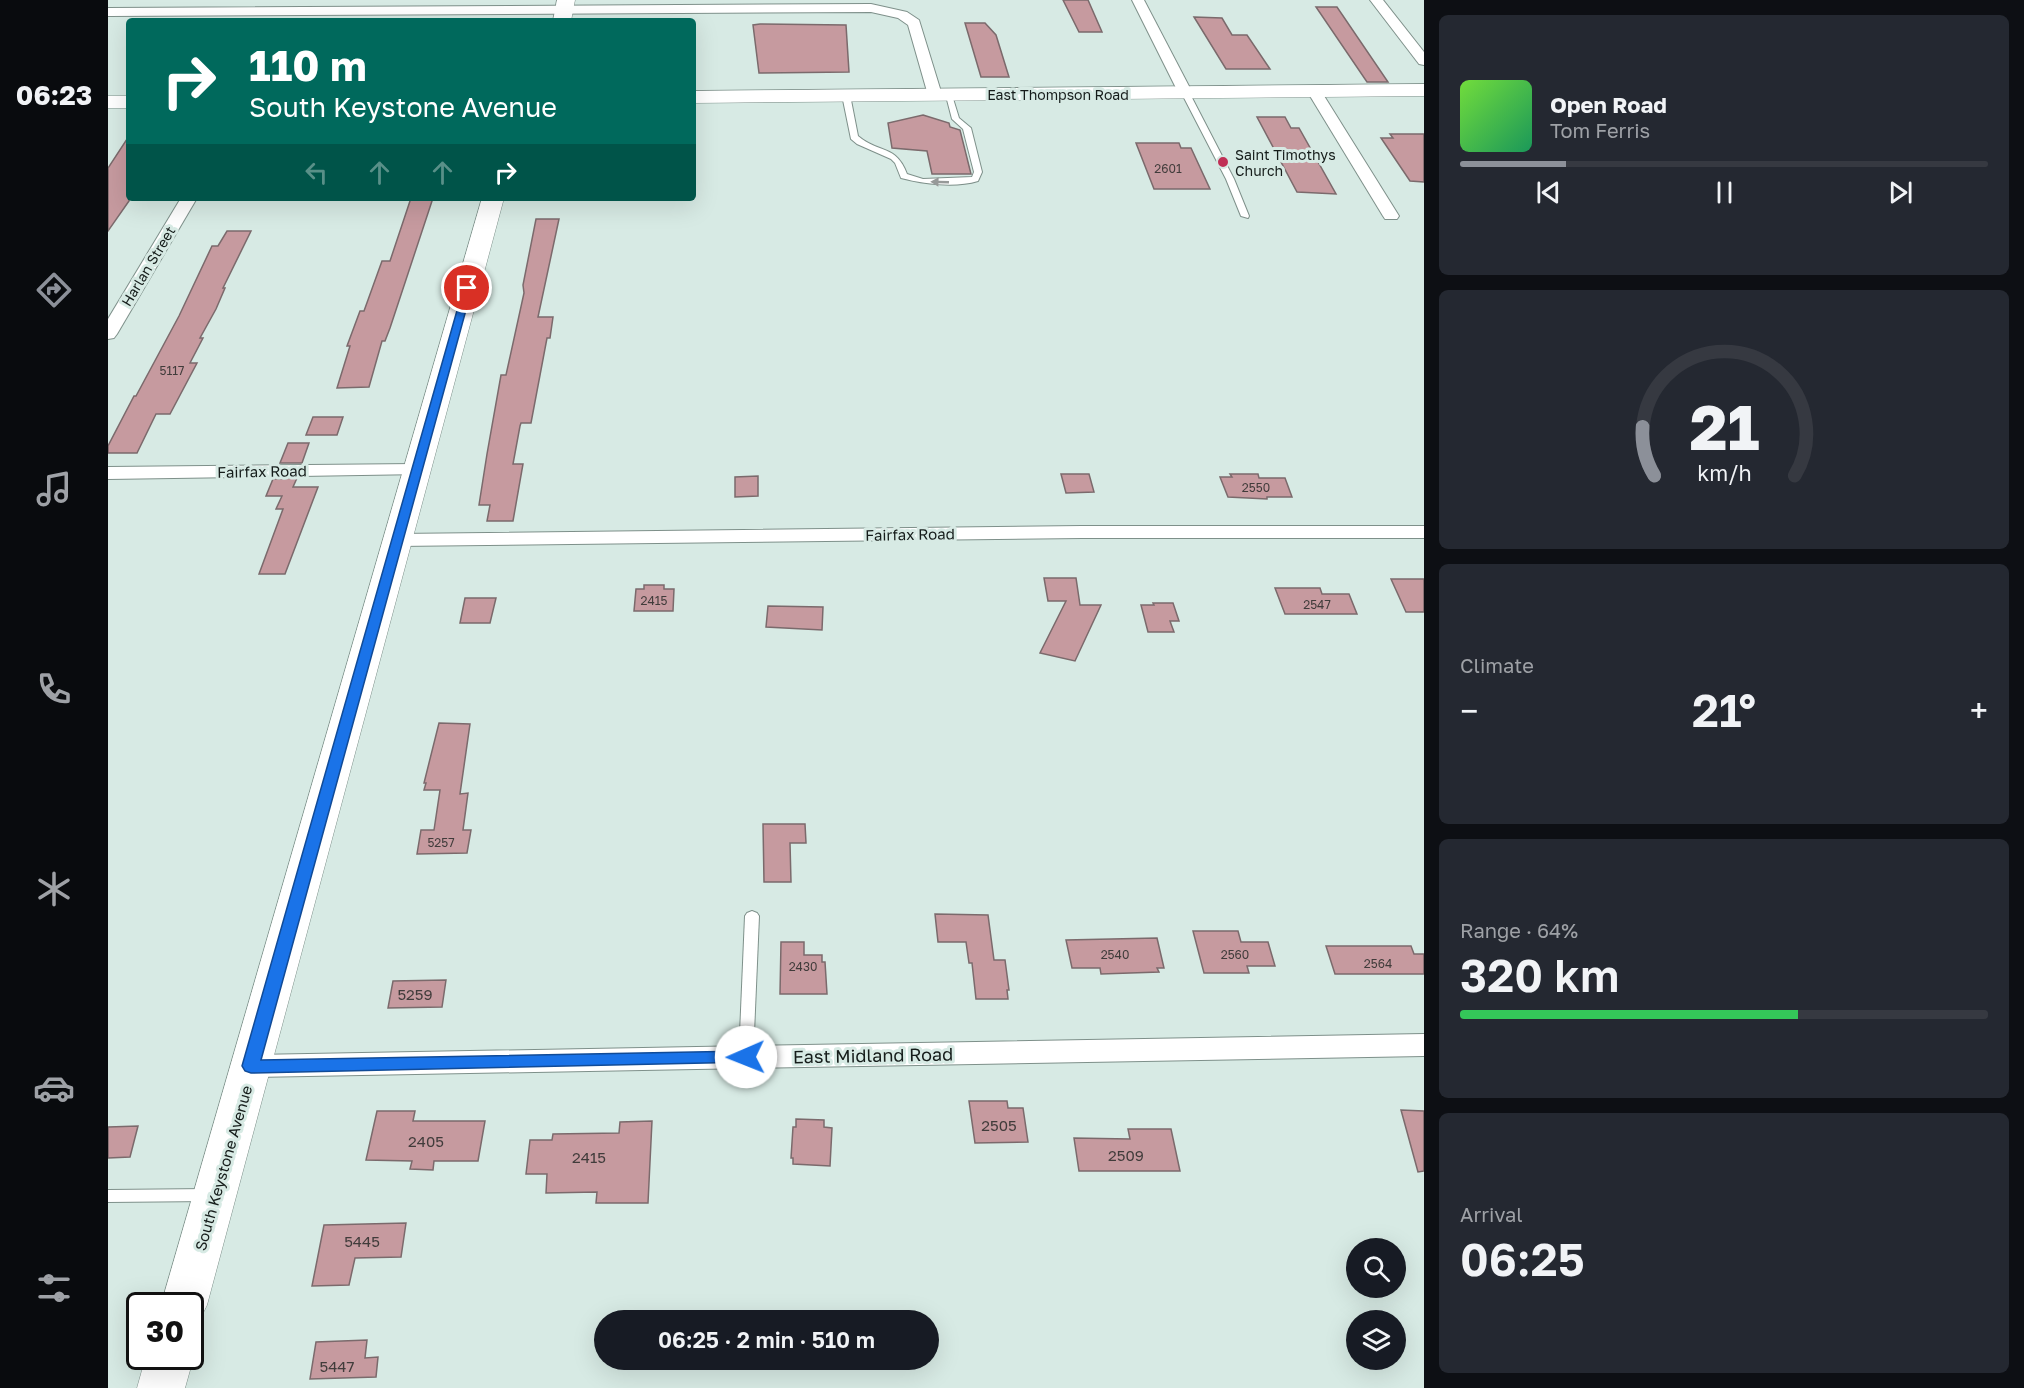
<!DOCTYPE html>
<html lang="en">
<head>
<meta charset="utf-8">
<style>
  body { margin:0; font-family:"Golos Text",sans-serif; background:#242831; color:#f1f3f6; height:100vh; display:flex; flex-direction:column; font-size:22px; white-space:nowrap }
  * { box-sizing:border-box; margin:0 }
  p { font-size:20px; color:#9ea1a6 }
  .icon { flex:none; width:33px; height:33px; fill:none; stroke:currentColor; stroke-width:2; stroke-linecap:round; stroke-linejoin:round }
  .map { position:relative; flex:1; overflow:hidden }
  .side { display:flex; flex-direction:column; gap:15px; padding:15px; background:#0d0f14; width:600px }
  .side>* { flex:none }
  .hud { position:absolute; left:18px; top:18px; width:570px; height:183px; border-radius:6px; box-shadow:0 6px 24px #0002; background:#00695c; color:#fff; overflow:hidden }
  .fabs { position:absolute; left:1238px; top:1238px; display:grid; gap:12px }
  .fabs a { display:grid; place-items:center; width:60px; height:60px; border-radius:50%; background:#171b24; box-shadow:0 6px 24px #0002; font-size:30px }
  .speed { position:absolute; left:18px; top:1292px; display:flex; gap:12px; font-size:30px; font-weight:700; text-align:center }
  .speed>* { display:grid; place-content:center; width:78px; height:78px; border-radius:50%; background:#171b24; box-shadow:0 6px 24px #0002; line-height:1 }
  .speed .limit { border:3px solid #111; border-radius:9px; background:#fff; color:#111 }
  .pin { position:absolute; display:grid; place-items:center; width:51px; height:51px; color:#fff; margin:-26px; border:3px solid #fff; border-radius:50%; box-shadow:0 2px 6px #0007 }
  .me { position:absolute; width:66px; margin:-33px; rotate:269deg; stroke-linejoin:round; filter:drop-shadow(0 0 4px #0008) }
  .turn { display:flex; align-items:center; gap:21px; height:126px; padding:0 24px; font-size:27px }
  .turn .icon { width:78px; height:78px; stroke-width:2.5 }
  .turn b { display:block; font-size:42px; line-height:51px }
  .lanes { display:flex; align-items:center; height:57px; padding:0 24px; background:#0003; justify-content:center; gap:30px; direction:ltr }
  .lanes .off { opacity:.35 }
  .big { font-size:45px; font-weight:600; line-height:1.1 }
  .side .tile { flex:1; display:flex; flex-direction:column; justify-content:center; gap:9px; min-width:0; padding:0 21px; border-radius:9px; background:#242831 }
  .side .dial { align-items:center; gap:0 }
  .dial svg { height:156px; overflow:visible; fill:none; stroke:#363941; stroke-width:7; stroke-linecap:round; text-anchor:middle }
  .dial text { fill:#f1f3f6; stroke:none }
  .song { display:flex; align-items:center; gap:18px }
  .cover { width:72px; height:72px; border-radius:9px; background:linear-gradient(135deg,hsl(100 70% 55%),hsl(150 70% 35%)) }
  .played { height:6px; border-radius:3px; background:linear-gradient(90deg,#8c9099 20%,#363941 20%) }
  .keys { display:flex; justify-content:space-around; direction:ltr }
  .heat { display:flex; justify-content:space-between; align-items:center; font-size:33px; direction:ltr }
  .charge { height:9px; border-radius:4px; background:linear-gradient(90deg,#34c759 64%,#363941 0) }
  .trip { position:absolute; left:486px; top:1310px; width:345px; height:60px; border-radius:30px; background:#171b24; box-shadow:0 6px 24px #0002; font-weight:600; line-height:60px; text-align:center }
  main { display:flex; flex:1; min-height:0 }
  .menu { display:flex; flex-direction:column; width:108px; justify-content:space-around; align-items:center; background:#090b0e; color:#9ea1a6 }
  .menu .icon { width:42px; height:42px }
  .menu .on { color:#8c9099 }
  .menu b { font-size:27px; color:#f1f3f6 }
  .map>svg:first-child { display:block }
  .building { fill:#c69a9f; stroke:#7b6a6c; stroke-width:1.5 }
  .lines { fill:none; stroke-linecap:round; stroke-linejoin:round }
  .lane-casing { stroke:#7e908a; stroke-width:2 }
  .street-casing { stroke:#7e908a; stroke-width:2 }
  .secondary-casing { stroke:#7e908a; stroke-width:1 }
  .lane { fill:#fff; fill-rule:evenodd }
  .street { fill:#fff; fill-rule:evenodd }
  .secondary { fill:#fff; fill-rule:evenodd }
  .oneway { fill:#969998 }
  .route { fill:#1a73e8; stroke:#114b97; stroke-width:1.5 }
  .poi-dot { fill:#c03056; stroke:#d7eae4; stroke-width:2 }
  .labels { text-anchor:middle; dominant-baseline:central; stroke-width:6; stroke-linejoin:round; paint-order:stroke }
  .number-label { font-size:12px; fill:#413c3b }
  .far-street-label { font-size:14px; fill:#151c1a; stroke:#d7eae4 }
  .far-poi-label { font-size:14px; fill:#151c1a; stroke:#d7eae4; text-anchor:start }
  .street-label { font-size:15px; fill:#151c1a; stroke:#d7eae4 }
  .near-number-label { font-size:15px; fill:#413c3b }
  .near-street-label { font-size:18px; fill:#151c1a; stroke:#d7eae4 }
</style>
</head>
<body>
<main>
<nav class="menu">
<b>06:23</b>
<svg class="icon on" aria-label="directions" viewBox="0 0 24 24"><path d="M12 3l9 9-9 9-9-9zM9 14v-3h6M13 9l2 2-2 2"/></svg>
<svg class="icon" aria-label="music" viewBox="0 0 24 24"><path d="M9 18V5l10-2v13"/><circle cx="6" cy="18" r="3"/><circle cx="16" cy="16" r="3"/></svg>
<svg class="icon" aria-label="phone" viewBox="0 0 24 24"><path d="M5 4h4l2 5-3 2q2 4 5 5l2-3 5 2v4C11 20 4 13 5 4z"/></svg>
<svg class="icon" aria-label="climate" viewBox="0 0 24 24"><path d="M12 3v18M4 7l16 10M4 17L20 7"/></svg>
<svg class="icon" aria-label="car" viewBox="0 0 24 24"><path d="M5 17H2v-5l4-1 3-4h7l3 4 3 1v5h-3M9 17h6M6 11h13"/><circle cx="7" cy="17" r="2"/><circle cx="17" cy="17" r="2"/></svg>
<svg class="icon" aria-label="filters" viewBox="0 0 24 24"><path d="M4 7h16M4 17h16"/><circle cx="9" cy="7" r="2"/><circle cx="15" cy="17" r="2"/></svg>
</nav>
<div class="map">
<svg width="1316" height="1388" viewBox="0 0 1316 1388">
  <rect width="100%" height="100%" fill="#d7eae4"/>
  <g class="building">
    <path d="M955 0H980L994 32H971Z"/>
    <path d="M1208 7H1229L1280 82H1259Z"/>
    <path d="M1086 17 1114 18 1124 35H1139L1162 69H1118Z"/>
    <path d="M857 23H877L888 35 901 77H873Z"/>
    <path d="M652 24 738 25 741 72 651 73 645 25Z"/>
    <path d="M815 115 841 123 842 127 852 130 863 174H824L819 151 784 148 780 123Z"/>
    <path d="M1149 117H1177L1183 128H1191L1228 194 1189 192Z"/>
    <path d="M1282 134H1316V182L1302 181 1273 138H1285Z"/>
    <path d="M21 136V201L0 231V168Z"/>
    <path d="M1028 143H1071L1073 148H1083L1102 189H1046Z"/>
    <path d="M303 198H325L282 328 277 341H274L261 387 229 388 242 346H239L252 311H256L274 261H282Z"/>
    <path d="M428 219H451L430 317H445L442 338H439L423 423H413L412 426 405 464H415L405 521H379L382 505H371L379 454 393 375H398L416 293 415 285Z"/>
    <path d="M119 231H143L115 288H117L108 309 92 338H95L82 363H89L62 414H48L29 453H0V446L26 396H28L71 316 104 246H110Z"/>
    <path d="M205 417H235L229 435H198Z"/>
    <path d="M180 443H201L194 463H172Z"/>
    <path d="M953 474H981L986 492 958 493Z"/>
    <path d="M1122 474H1150L1151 478H1177L1184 497H1159V499L1120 497 1112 477H1124Z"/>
    <path d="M650 476V496L627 497V477Z"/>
    <path d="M189 478 185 487H210L177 574H151L175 509H168L174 496H158L165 479Z"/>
    <path d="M936 578H968L972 605H993L967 661 932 653 958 601H940Z"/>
    <path d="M1283 579H1316V612H1298Z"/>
    <path d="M536 585H556V589H566L565 611H526L528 589H536Z"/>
    <path d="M1167 588H1212L1214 594H1241L1249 614H1177Z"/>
    <path d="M357 598H388L382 623H352Z"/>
    <path d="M1045 603H1065L1071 621H1062L1066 632H1040L1033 605H1046Z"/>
    <path d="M660 606 715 607 714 630 658 627Z"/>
    <path d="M331 723 362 724 352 794 360 793 355 830H363L359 853 309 854 313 830H326L332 790H316L318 783H316Z"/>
    <path d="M655 824H697L698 843H682L683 882H656Z"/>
    <path d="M827 914 880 915 886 960H897L901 990H899L900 999H868L864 963H861L858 942H830Z"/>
    <path d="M1085 931H1130L1133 942H1160L1167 966H1139L1141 973H1096Z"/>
    <path d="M1049 938 1056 968H1049L1051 972 993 974 992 968H964L958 940Z"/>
    <path d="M673 942H696V955H714V962H717L719 994H672Z"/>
    <path d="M1218 946H1303L1306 954H1316V974H1227Z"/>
    <path d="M338 980 334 1007 280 1008 285 981Z"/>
    <path d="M861 1101H899L900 1108H915L920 1142 867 1143Z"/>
    <path d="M1293 1110 1316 1111V1171L1310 1172Z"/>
    <path d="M269 1111H307L305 1121H377L370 1161H326L325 1170 302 1169 304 1161 258 1160Z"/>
    <path d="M688 1119 716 1120V1127L724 1128 722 1166 685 1164V1158H683L685 1127H688Z"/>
    <path d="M544 1121 540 1203H488L489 1192 438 1193 439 1174H418L422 1140H444L445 1134 511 1133 512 1122Z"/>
    <path d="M30 1126 22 1157 0 1158V1127Z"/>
    <path d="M1020 1129H1063L1072 1171H971L966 1138 1022 1139Z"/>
    <path d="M298 1223 293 1257 247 1258 241 1285 204 1286 216 1225Z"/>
    <path d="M259 1340 257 1358 270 1357 268 1377 202 1379 208 1342Z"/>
  </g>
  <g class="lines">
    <defs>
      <g id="lane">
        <path d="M1074 90 1081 92 1126 179 1141 216 1140 218 1133 216 1118 179 1073 92Z"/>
        <path d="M837 92H843L851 118 863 128 874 172 870 181C847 188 816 184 793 178L787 163 783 159 749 144 743 139 734 95 738 93 742 95 750 136C771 154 788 144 799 174L815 179 864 177 866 172 855 129 844 119Z"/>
        <path d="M644 911 649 913 651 916 645 1057 643 1061 638 1062 633 1061 631 1057 637 916 639 913Z"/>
        <path d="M101 1189 107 1191 109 1195 107 1199 101 1201 0 1202V1190Z"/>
      </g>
      <g id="street">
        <path d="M1024 0H1036L1084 92 1082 95 1077 96 1070 92Z"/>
        <path d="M1262 0H1275L1316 52V65L1311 64Z"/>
        <path d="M763 4 799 12 811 20 834 95 832 98 827 99 820 95 800 25 790 18 763 12 0 16V8Z"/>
        <path d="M1206 87 1213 91 1291 216 1289 219H1277L1275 216 1199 91Z"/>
        <path d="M73 198H89L9 334 6 338 0 339V319Z"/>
        <path d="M308 464 315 466 318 470 315 474 0 479V467Z"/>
        <path d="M974 526H1316V538H974L289 546 281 545 278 540 281 535 289 534Z"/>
        <path d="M1316 1034V1056L143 1077 132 1074 128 1066 132 1058 143 1055Z"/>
      </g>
      <g id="secondary">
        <path d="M449 0H467L463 21H445Z"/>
        <path d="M1316 84V96L585 103V91Z"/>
        <rect x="0" y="96" width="21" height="12"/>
        <path d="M374 198H396L99 1305 92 1319 82 1322V1305H53Z"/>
        <path d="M82 1349 86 1356 77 1388H29L38 1356H82Z"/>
      </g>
    </defs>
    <use href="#lane" class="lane-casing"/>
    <use href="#street" class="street-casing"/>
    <use href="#secondary" class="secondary-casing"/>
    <use href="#lane" class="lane"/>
    <use href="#street" class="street"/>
    <use href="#secondary" class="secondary"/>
  </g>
  <defs><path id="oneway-solid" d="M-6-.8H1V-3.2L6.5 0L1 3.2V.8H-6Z" transform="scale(1.5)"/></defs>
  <use class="oneway" href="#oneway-solid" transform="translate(832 182) rotate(-178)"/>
  <path class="route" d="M356 286 364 288 153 1060 638 1051 644 1053 647 1057 644 1062 143 1073 137 1071 134 1066Z"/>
  <circle class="poi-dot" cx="1115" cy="162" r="6"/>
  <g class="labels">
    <g class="number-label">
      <text x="1060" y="168">2601</text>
      <text x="64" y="370">5117</text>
      <text x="1148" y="487">2550</text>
      <text x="546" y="600">2415</text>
      <text x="1209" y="604">2547</text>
      <text x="333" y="842">5257</text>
      <text x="1007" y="954">2540</text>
      <text x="1127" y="954">2560</text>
      <text x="1270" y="963">2564</text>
      <text x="695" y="966">2430</text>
    </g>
    <g class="far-street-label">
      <text x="950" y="94">East Thompson Road</text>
      <text transform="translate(40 266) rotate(-59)">Harlan Street</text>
    </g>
    <g class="far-poi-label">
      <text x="1127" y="154">Saint Timothys<tspan x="1127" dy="16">Church</tspan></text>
    </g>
    <g class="street-label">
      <text transform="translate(154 471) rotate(-1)">Fairfax Road</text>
      <text transform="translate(802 534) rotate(-1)">Fairfax Road</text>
      <text transform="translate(115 1168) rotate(-74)">South Keystone Avenue</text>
    </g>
    <g class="near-number-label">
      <text x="307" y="994">5259</text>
      <text x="891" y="1125">2505</text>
      <text x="318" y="1141">2405</text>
      <text x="1018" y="1155">2509</text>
      <text x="481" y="1157">2415</text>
      <text x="254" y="1241">5445</text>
      <text x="229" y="1366">5447</text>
    </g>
    <g class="near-street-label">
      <text transform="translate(765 1055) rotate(-1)">East Midland Road</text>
    </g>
  </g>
</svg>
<div class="fabs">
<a><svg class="icon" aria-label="search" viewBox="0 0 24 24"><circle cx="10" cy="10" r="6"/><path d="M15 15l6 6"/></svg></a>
<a><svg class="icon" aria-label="layers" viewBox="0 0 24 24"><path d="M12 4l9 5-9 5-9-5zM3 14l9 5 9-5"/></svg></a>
</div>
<div class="speed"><div class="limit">30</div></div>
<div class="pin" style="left:359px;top:288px;background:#d93025"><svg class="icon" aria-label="arrive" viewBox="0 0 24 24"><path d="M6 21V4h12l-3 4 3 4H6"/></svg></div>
<svg class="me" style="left:638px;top:1057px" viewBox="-20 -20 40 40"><circle r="19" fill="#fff"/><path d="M0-13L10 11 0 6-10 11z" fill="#1a73e8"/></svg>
<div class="trip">06:25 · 2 min · 510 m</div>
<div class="hud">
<div class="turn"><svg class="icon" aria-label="right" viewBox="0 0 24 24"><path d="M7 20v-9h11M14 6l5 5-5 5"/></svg><div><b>110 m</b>South Keystone Avenue</div></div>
<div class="lanes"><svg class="icon off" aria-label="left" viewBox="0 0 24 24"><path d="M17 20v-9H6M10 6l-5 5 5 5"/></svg><svg class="icon off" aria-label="ahead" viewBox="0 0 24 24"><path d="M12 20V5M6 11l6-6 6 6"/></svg><svg class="icon off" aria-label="ahead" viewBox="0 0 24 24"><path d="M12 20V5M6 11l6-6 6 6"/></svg><svg class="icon" aria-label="right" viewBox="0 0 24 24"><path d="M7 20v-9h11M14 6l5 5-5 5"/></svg></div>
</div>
</div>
<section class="side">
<div class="tile">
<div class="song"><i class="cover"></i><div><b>Open Road</b><p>Tom Ferris</p></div></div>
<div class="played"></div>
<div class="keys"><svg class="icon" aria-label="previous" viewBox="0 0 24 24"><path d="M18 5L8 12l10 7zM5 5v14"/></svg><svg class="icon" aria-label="pause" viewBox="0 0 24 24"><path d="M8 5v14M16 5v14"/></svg><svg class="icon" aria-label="next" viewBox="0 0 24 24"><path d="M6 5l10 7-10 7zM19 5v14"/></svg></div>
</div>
<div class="tile dial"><svg viewBox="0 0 100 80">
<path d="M14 69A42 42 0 1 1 86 69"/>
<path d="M14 69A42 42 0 0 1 8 44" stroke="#8c9099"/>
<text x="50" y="56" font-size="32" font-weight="700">21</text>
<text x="50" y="72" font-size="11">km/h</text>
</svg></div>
<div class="tile"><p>Climate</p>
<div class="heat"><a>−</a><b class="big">21°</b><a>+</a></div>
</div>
<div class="tile"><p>Range · 64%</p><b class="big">320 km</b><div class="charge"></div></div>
<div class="tile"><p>Arrival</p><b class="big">06:25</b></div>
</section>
</main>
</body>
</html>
